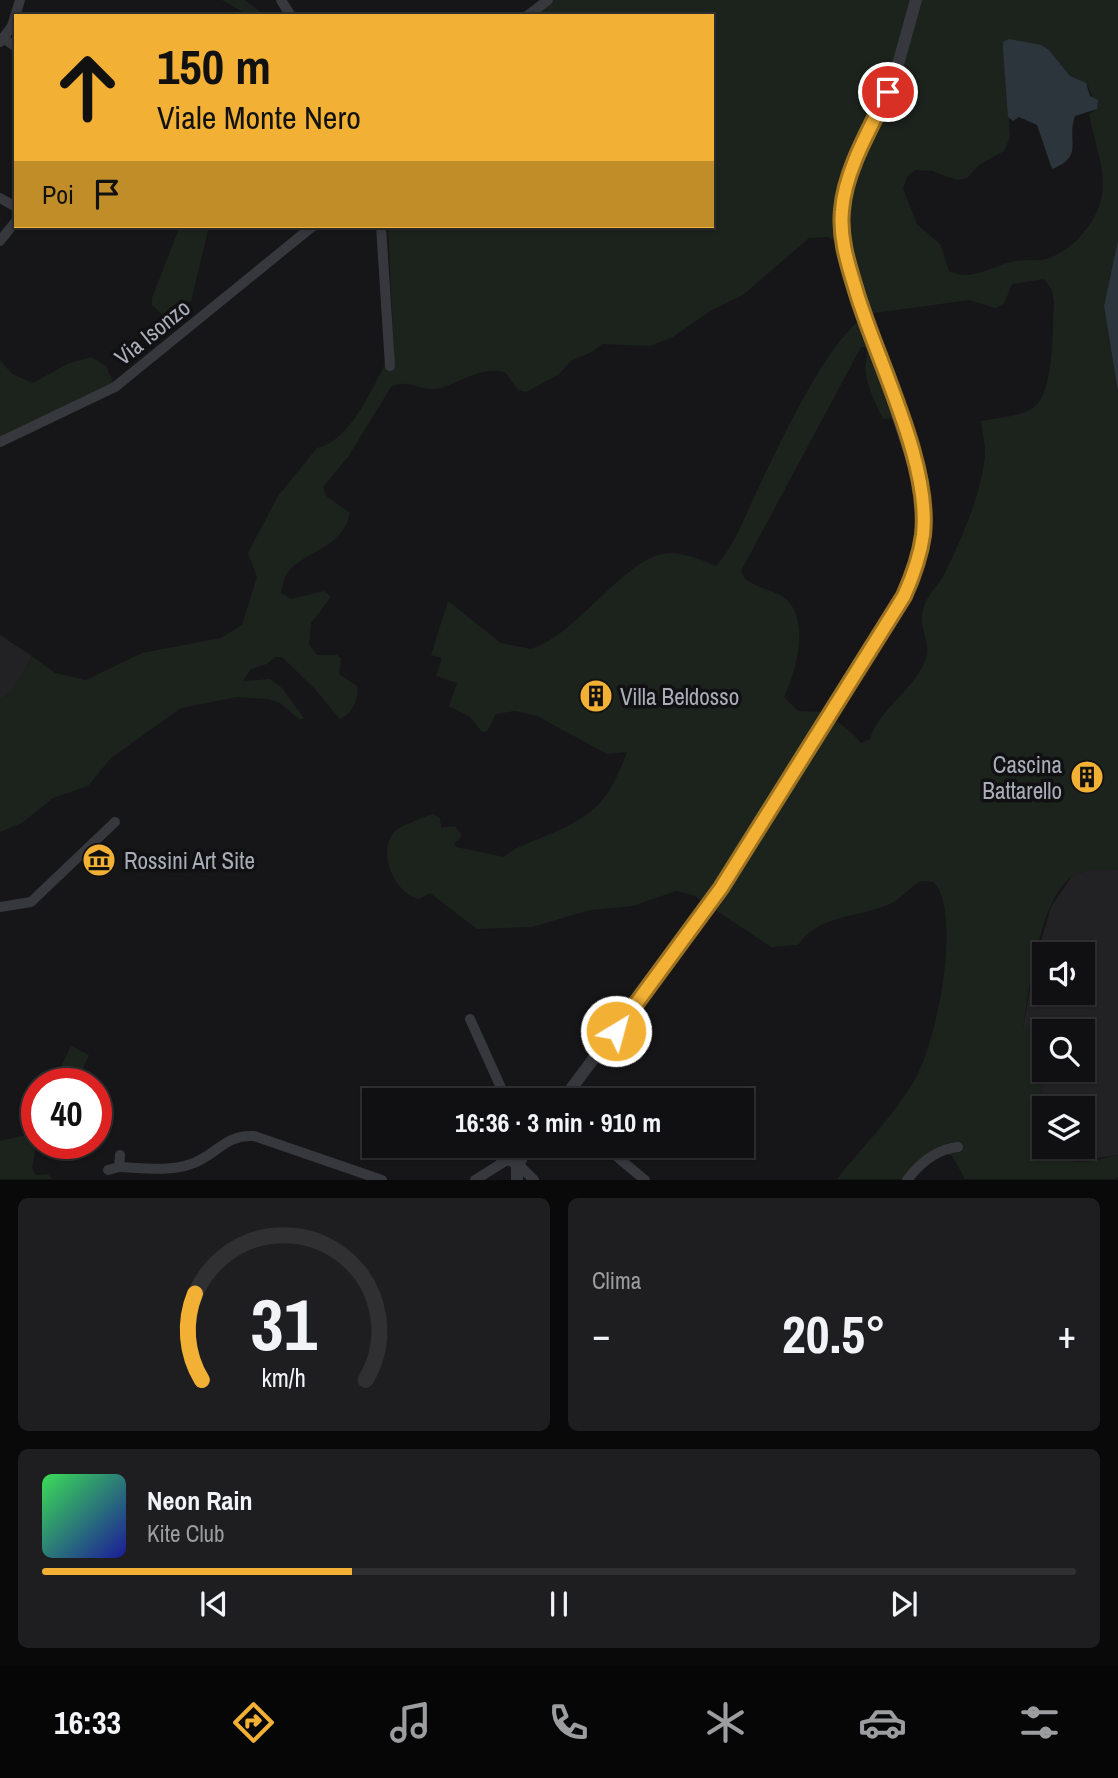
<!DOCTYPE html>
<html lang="it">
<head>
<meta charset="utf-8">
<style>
  body { margin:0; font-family:"Archivo Narrow",sans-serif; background:#1e1e20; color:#f1f3f6; height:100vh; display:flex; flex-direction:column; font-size:26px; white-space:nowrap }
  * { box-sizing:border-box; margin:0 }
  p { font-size:23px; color:#9c9d9f }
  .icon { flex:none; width:38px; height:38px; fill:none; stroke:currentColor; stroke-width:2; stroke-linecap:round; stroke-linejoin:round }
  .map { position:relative; height:1180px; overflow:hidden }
  .sheet { display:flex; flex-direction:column; gap:18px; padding:18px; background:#09090a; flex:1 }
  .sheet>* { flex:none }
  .hud { position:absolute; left:14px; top:14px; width:700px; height:214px; border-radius:0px; box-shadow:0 2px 5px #0004,0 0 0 2px #303032; background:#f2b134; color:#111; overflow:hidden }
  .buttons { position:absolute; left:1032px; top:942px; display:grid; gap:14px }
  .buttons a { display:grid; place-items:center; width:63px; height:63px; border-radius:0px; background:#101012; box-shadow:0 2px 5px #0004,0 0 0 2px #303032; font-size:35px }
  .speed { position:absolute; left:21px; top:1068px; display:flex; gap:14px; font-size:35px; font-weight:700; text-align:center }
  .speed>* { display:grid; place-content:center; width:91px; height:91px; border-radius:50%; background:#101012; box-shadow:0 2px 5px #0004,0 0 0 2px #303032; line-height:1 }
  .speed .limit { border:10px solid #d22; background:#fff; color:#111 }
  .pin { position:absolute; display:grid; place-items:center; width:60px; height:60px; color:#fff; margin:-30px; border:4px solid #fff; border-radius:50%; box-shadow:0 2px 7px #0007 }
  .me { position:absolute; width:77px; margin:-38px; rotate:37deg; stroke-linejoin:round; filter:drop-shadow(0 0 5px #0008) }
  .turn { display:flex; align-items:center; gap:24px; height:147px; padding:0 28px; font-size:32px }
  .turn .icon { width:91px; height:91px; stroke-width:2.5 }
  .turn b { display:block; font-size:49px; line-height:60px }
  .then { display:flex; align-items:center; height:66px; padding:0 28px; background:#0003; gap:14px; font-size:26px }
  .big { font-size:52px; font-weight:700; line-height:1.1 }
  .sheet .widget { flex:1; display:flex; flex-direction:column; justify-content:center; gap:10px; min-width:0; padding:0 24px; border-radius:10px; background:#1e1e20 }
  .sheet .dial { align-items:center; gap:0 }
  .dial svg { height:182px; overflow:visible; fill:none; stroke:#303032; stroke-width:7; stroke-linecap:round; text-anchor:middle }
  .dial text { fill:#f1f3f6; stroke:none }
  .song { display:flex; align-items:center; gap:21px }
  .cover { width:84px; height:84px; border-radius:10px; background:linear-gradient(135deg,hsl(130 70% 55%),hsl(240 70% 35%)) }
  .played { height:7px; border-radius:4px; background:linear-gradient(90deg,#f2b134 30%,#303032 30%) }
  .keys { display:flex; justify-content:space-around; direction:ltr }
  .heat { display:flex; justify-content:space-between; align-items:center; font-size:38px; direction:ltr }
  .sheet .tiles { flex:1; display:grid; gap:18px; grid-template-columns:1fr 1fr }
  .widget:last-child { grid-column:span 2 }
  .trip { position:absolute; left:362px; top:1088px; width:392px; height:70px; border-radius:0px; background:#101012; box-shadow:0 2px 5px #0004,0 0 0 2px #303032; font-weight:700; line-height:70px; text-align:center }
  .menu { display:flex; height:112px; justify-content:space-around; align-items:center; background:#060607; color:#9c9d9f }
  .menu .icon { width:49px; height:49px }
  .menu .current { color:#f2b134 }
  .menu b { font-size:32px; color:#f1f3f6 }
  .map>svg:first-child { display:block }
  .built { fill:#222225; fill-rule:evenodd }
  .green { fill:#1c231d; fill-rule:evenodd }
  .water { fill:#2c353c }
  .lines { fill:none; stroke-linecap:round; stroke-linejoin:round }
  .minor { stroke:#37383d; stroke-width:10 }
  .tertiary { stroke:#37383d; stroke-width:12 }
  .route-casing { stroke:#9d7322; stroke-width:18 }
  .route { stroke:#f2b134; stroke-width:12 }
  .labels { text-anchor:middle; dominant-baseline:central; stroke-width:7; stroke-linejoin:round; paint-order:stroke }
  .street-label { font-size:23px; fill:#a8adb8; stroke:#111113 }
  .poi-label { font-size:23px; fill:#a8adb8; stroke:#111113; text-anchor:start }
</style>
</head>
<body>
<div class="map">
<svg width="1118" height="1180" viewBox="0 0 1118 1180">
  <rect width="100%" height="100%" fill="#161618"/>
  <g class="built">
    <path d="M0 635 32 656 14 689 0 701Z"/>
    <path d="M1096 868 1118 870V1155L1071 1161 1062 1159 1050 1146H1083V1108H1045V1127L1041 1107 1045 1029 1023 1028 1035 962 1051 907 1073 875ZM1045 954H1083V992H1045ZM1045 1031H1083V1069H1045Z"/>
  </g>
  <g class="green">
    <path d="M222 0H245L265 16H250Z"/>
    <path d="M554 0H1118V240L1104 306 1118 392V870C1103 869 1089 868 1075 875 1039 894 1030 990 1023 1027L1045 1028 1041 1107 1045 1146H1050C1065 1171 1095 1160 1118 1155V1177L1115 1179H965L952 1156 941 1151 907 1179H837C862 1147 892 1118 913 1083 936 1046 963 916 934 882L920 881C909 888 901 899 890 904 857 918 820 914 798 945L771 947 693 895 676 891 633 906 590 910 532 927 477 929 430 893 419 899C394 893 377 853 394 832 398 827 426 816 433 814L440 818 441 828 455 826 462 836 454 844 456 847 504 857C515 847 529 843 543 837 594 816 608 803 627 752L607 754 537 716 515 711 496 714 487 731 482 732 470 717 449 706 457 683 436 676 442 658 431 655 448 601 501 643 531 649C575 636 623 561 663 554 680 551 700 559 716 566 734 546 744 519 755 495 777 450 825 343 864 317L895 418 883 419C876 405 869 390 866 375 864 365 869 355 865 347H861L741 571C746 588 774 588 786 599 810 620 796 673 784 697L798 711 825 712C837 723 851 730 861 743L870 739C879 709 913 691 925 661 932 642 920 631 922 615 924 597 937 588 945 573 960 542 984 488 985 452 985 442 982 431 981 421 998 418 1020 417 1034 407 1055 392 1052 328 1054 303L1052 290 1044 279 1012 284 1004 304 995 308 970 300 859 315 837 243 828 237 809 238 743 295 710 311 673 337 650 346 602 344 592 352 572 360 558 375 526 392 518 390 505 372C479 366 463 382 440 388 421 393 409 377 391 387L348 457 323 487 326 496 350 513C343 550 298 552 285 577 283 582 282 588 281 593L291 599 324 591 331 597 311 623 309 644 317 655H337L341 658 339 674 357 686C360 698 351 715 340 719L315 689 282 657H275L267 664 251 669 243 681 270 679 282 688 304 718 300 720 280 703 268 699 237 697 181 708 111 758 88 786 53 798 22 823 0 832V701L14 689 32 656 55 673 86 680 142 653 221 638 242 625 257 577 248 553 278 496 317 448C350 441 371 391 386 362L394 356 388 226H712V16H534ZM1003 43 1033 44 1049 50 1070 76 1088 86 1097 109 1089 114C1100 167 1118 194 1079 238 1070 247 1055 258 1042 260 1031 261 1022 259 1011 262 991 267 970 282 949 271L940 244 917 224 903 189 907 177 915 170 932 171 957 180 967 178 979 165 1004 151 1010 137Z"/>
    <path d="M180 226H209L191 301 171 307 164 316 152 305V298Z"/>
    <path d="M91 357 106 366 115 387 0 442V360L12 374 33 383 67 364Z"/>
    <path d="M71 1046 89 1055 76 1083H53Z"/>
    <path d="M22 1136 31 1137 36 1145 32 1168 36 1175 48 1174 52 1179H0V1141Z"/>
  </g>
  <g class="water">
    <path d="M1009 39 1041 45 1049 50 1070 76 1086 83 1090 96 1098 100 1097 109 1075 116C1066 140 1085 157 1052 169L1037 125 1019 117 1013 121 1008 117 1003 49V42Z"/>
    <path d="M1118 240V392L1104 306Z"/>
  </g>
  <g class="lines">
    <g class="minor">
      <path d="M281 0 291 16"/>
      <path d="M527 16 548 0"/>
      <path d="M3 38 16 47"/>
      <path d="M0 42 12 26 20 0"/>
      <path d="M0 198 16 207"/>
      <path d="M381 226 390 366"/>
      <path d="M0 241 16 221"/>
      <path d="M0 442 115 387 313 226"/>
      <path d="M0 907 31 902 115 822"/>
      <path d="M470 1019 507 1101"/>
      <path d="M604 1146 645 1180"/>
      <path d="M120 1155 119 1167C142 1168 169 1172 191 1164 216 1156 225 1134 254 1136L382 1180"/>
      <path d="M501 1161 504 1146"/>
      <path d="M108 1170 119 1167"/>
      <path d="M475 1180 507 1160 518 1164 534 1180"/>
      <path d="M907 1180C920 1163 937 1149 958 1147"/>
    </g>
    <g class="tertiary">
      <path d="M562 1101 721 888 813 744 913 577 923 532 920 485 845 253 842 212 850 178 899 61 916 0"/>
      <path d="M517 1180V1167L528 1146"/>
    </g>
  </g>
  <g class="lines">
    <defs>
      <path id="route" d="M616 1031 721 888 904 596C913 576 920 557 923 535 931 464 878 363 857 294 849 267 839 240 842 210 845 170 871 127 888 92"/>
    </defs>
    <use href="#route" class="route-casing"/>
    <use href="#route" class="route"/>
  </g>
  <defs>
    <symbol id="building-disc" viewBox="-11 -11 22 22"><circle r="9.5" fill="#f2b134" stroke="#111113"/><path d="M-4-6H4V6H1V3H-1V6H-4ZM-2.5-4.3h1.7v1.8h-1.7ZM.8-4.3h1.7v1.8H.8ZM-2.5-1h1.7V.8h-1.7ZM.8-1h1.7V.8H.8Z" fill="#111"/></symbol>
    <symbol id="museum-disc" viewBox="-11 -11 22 22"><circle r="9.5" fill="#f2b134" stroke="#111113"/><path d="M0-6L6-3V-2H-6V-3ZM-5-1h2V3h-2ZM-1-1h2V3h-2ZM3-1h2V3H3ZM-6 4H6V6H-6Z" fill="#111"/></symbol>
  </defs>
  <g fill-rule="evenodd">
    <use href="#building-disc" x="577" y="677" width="38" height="38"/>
    <use href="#building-disc" x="1068" y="758" width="38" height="38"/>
    <use href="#museum-disc" x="80" y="841" width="38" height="38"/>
  </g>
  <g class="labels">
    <g class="street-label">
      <text transform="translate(152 332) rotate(-39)">Via Isonzo</text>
    </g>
    <g class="poi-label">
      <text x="620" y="696">Villa Beldosso</text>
      <text x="1062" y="764" text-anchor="end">Cascina<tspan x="1062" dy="26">Battarello</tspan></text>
      <text x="124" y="860">Rossini Art Site</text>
    </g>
  </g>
</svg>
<div class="buttons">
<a><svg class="icon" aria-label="sound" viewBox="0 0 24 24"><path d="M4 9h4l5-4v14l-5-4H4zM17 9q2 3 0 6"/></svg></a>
<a><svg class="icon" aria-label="search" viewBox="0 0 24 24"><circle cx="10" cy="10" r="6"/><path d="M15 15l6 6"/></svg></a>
<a><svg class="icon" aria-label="layers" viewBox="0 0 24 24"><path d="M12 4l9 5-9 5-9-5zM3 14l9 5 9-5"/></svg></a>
</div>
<div class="speed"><div class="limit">40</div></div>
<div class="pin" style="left:888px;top:92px;background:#d93025"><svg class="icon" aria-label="arrive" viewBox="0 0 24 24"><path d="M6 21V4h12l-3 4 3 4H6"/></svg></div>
<svg class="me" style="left:616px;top:1031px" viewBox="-20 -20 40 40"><circle r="17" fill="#f2b134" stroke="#fff" stroke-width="3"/><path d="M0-11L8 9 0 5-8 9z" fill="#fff"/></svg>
<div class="trip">16:36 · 3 min · 910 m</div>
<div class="hud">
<div class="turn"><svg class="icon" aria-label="ahead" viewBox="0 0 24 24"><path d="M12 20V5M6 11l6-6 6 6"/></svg><div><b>150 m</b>Viale Monte Nero</div></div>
<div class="then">Poi<svg class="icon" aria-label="arrive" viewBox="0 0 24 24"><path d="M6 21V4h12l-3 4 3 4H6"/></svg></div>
</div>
</div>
<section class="sheet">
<div class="tiles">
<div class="widget dial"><svg viewBox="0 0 100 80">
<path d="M14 69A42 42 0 1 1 86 69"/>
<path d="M14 69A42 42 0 0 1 11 31" stroke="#f2b134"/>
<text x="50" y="56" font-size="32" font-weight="700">31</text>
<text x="50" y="72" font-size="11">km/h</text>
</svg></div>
<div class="widget"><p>Clima</p>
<div class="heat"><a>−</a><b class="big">20.5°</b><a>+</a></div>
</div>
<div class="widget">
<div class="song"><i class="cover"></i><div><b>Neon Rain</b><p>Kite Club</p></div></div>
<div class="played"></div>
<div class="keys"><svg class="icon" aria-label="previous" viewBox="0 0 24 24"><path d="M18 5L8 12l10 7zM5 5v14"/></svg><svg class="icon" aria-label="pause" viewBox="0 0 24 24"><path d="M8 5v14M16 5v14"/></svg><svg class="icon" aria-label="next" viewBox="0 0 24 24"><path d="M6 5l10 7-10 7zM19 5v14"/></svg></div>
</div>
</div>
</section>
<nav class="menu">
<b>16:33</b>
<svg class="icon current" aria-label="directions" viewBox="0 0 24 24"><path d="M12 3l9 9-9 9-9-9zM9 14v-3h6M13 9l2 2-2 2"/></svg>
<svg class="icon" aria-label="music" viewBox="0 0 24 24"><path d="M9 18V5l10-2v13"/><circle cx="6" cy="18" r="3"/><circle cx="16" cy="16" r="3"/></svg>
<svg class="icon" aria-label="phone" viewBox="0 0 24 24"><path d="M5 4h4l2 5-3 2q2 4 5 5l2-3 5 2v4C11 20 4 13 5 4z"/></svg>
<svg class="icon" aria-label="climate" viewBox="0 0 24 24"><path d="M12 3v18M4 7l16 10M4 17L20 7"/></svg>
<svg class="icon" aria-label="car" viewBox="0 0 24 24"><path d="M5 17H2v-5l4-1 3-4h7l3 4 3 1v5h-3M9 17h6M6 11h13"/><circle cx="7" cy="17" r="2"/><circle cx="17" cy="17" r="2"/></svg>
<svg class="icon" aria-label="filters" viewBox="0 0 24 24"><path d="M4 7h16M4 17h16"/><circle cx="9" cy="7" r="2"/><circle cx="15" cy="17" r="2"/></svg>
</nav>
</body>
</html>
